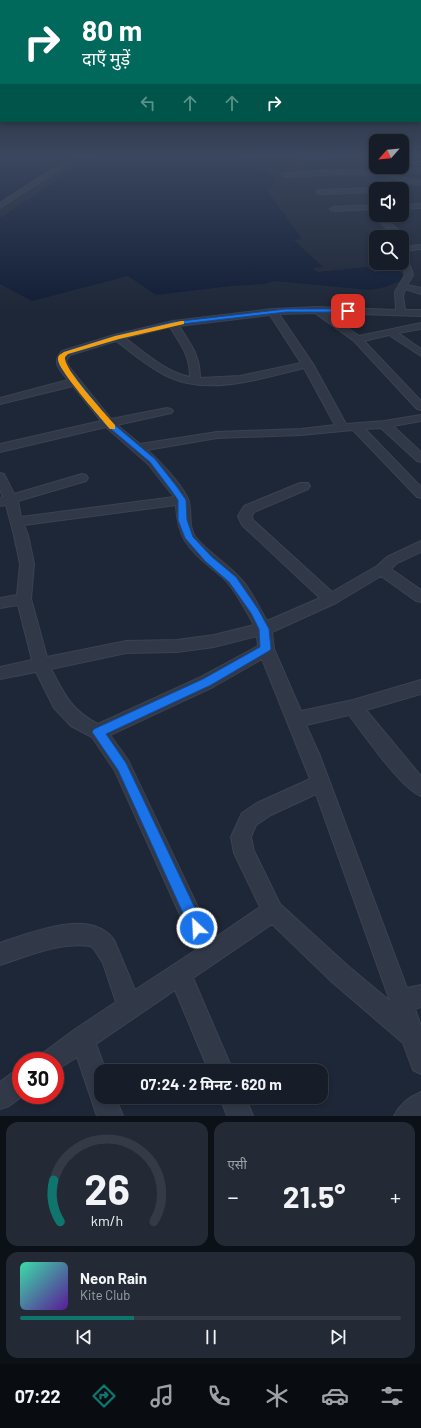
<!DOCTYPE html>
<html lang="hi">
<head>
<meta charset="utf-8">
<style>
  body { margin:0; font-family:Barlow,"Noto Sans Devanagari",sans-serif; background:#232a35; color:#f1f3f6; height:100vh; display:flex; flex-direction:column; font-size:15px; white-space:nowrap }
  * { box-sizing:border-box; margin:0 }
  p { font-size:13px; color:#9ea2a8 }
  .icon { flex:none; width:22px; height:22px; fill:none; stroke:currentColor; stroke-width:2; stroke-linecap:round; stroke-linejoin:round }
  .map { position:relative; height:1116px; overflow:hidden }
  .details { display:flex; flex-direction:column; gap:6px; padding:6px; background:#0c1017; flex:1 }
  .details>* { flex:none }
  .hud { position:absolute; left:0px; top:0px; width:421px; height:122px; box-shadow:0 2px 6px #0003,0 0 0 1px #353b46; background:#00695c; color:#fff; overflow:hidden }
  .needle { width:26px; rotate:243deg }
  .fabs { position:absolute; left:369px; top:134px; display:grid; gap:8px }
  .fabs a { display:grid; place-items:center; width:40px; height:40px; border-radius:8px; background:#161d29; box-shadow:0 2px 6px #0003,0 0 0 1px #353b46; font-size:20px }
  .speed { position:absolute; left:12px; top:1052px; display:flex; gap:8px; font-size:20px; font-weight:700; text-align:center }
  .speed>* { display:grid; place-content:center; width:52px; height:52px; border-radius:50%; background:#161d29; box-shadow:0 2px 6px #0003,0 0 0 1px #353b46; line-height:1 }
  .speed .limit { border:6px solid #d22; background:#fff; color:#111 }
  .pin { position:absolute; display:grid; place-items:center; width:34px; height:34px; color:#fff; margin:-17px; border-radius:8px; box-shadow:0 2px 6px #0006 }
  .me { position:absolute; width:44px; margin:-22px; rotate:335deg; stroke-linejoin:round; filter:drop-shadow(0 0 3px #0008) }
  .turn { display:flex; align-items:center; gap:14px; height:84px; padding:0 16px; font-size:18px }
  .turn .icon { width:52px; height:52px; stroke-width:2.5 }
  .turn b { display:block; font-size:28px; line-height:34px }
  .lanes { display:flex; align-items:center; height:38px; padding:0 16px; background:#0003; justify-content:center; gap:20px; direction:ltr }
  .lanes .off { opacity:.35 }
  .big { font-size:30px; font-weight:700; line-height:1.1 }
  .details .tile { flex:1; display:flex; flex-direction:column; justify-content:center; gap:6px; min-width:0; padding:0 14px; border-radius:12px; background:#232a35 }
  .details .dial { align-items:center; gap:0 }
  .dial svg { height:104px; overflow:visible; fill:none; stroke:#353b46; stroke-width:7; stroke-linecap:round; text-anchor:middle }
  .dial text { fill:#f1f3f6; stroke:none }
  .song { display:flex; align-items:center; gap:12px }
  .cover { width:48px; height:48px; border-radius:6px; background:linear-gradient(135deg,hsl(160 70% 55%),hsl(270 70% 35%)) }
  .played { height:4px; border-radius:2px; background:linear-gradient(90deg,#0f766e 30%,#353b46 30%) }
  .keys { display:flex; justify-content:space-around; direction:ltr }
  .heat { display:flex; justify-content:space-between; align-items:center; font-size:22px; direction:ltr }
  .details .tiles { flex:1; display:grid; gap:6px; grid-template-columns:1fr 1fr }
  .tile:last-child { grid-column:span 2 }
  .trip { position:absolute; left:94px; top:1064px; width:234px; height:40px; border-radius:12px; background:#161d29; box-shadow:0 2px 6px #0003,0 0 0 1px #353b46; font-weight:700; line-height:40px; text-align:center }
  .dock { display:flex; height:64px; justify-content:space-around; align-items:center; background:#090c10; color:#9ea2a8 }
  .dock .icon { width:28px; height:28px }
  .dock .selected { color:#0f766e }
  .dock b { font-size:18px; color:#f1f3f6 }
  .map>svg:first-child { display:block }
  .water { fill:#111d35 }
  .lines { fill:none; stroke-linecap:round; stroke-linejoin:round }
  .minor-casing { stroke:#3b4251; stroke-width:2 }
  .minor { fill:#313948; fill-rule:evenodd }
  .route { fill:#1a73e8; stroke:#114b97 }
  .slow { fill:#f59e0b }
</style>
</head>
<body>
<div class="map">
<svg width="421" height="1116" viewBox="0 0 421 1116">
  <rect width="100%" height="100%" fill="#1e2737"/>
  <g class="water">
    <path d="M0 155H71L0 203Z"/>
    <path d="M96 155H239L263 171 276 178 274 184 267 190 302 239 294 240 323 267 313 268 317 272 367 267 374 272 399 270 405 279 385 287 370 290 274 281 264 284 231 286 156 295 128 276 32 301 0 284V218Z"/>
  </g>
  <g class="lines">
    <defs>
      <g id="minor">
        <path d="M74 155H81L0 208V203Z"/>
        <path d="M356 155H363L376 163V167L367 163Z"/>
        <path d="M402 155H409L421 163V165H417Z"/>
        <path d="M324 156 326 157V159L299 161 296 159 299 157Z"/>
        <path d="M421 168V172L395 174 408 179 421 181V185L405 182 388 175 340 174 285 177 282 175 285 173 340 170 387 171Z"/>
        <path d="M376 188 379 189H376V192L319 194 316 192 319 190Z"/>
        <path d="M421 204V208L402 209V205Z"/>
        <path d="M376 205V209L334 211 330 209 334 207Z"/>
        <path d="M374 213 381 215 404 235V239H402V237H397L374 217Z"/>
        <path d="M421 245V249L402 251V247Z"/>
        <path d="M402 260C408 261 412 269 413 275L407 285 421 288V294L405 289 403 296 405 310H421V316L327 313 359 336 421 323V329L398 333 421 349V356L389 335 364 341 421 401V410L417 409 354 341 315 313 279 314 313 364 346 424 384 421 421 415V421L393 426 421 452V462L417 461 381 428 365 429 421 487V498L417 497 353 430 301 435 217 438 147 450C159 460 182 485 188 499 193 511 187 526 196 538 208 552 224 562 237 575 250 587 258 606 267 621L320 598 242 525 238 516 244 506 300 483H308L310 486 308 489 254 512 252 516 253 520 332 592 377 566 387 557 421 541V552L397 563 391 569 421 590V602L416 601 381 576 336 603 272 632 274 649 301 711 353 700 421 680V694L366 710 421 776V796C401 789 364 734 349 715L306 725 320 756 407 988 421 985V1007L415 1009 421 1026V1074L413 1070 403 1043 332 982 272 924 193 978 233 1071H209L175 990 96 1044 106 1071H101V1097H115L123 1116H97L77 1057 55 1071V1061H39L43 1053 74 1030 116 1002 103 963 94 949 90 946C60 942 28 956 0 965V943C30 933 91 907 114 940L135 990 196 950 115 771 92 737 71 726 54 708 36 672 0 679V667L32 660 18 605 0 608V598L17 595 20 564 14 535 6 505 0 506V498L3 497 0 490V473L4 474 14 494 82 474 86 475 88 478 86 481 18 501 21 517 174 497 148 464 106 427 0 452V444L101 421 73 386 0 404V398L68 380C60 370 51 363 62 351L114 335 173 321 272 309 317 307 396 310 395 292 405 275 404 270 399 263H402ZM270 315 301 363 240 376 200 378C200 355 191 345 179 326ZM170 327C181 345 190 355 190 377 165 372 144 352 125 338ZM116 341C133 353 149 368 169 377 210 396 263 378 304 368L335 425 301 429 217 432 140 444 117 425 171 413 173 411 171 409 167 408 111 419 69 367 66 361 70 355ZM176 505C177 535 187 548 210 567 216 572 223 577 228 583 239 596 246 611 254 625L214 635 177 640 126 641 47 657 31 599 34 564 28 535 24 525ZM257 636 258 646 201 677 98 724C71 710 65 695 51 669L126 653 177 652 214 647ZM262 659 310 779 257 803 242 813 231 837 234 853 260 907 213 939 128 760 110 735 213 687ZM316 794 390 1001 348 966 280 904 254 851 251 837 256 825 271 815Z"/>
        <path d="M21 1070V1095H24L9 1106 0 1109V1082L12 1073Z"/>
        <path d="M421 1092V1116H394C400 1104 409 1097 421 1092Z"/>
        <path d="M220 1097H245L253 1116H227Z"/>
      </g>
    </defs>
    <use href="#minor" class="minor-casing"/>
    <use href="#minor" class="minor"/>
  </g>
  <linearGradient id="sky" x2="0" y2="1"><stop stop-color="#10151e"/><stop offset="0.5" stop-color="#3b475e"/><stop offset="1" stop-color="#3b475e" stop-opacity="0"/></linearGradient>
  <rect width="421" height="311" fill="url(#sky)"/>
  <path class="route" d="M286 309H348L351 311 348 312H286L173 325 119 339 68 354 65 357 64 361 67 367 110 421 155 459 177 487 186 500 187 520 193 537 212 557 236 577 258 609 269 629 271 649 269 651 211 685 106 734 126 763 202 923 204 928 202 933 197 935 192 933 118 770 92 732 94 729 203 679 260 647 259 629 251 613 229 582 205 561 185 538 178 520V500L171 490 150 462 105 424 62 369C57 362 57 357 64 352L115 336 173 322Z"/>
  <path class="slow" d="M181 321H184V324L119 339 68 354 65 357C63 369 106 414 115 425V429H110C101 418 57 369 58 359 58 355 61 354 64 352L115 336Z"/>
</svg>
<div class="fabs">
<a><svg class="needle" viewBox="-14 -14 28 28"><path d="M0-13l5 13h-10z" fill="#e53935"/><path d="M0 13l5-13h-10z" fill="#9ea2a8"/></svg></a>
<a><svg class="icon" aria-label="sound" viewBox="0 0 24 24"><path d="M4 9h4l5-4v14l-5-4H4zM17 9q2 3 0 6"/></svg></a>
<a><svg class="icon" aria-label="search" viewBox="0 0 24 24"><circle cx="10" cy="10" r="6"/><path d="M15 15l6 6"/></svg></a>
</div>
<div class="speed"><div class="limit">30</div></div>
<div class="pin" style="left:348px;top:311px;background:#d93025"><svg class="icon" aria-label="arrive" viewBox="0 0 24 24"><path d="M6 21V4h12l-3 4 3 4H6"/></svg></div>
<svg class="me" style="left:197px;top:928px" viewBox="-20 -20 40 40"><circle r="17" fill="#1a73e8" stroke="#fff" stroke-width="3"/><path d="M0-11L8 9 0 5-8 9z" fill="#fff"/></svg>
<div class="trip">07:24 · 2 मिनट · 620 m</div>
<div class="hud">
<div class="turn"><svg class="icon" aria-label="right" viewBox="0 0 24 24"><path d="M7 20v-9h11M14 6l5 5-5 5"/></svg><div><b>80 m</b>दाएँ मुड़ें</div></div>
<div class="lanes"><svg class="icon off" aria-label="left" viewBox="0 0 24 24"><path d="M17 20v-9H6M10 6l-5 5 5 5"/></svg><svg class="icon off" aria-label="ahead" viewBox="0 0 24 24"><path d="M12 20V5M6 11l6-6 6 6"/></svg><svg class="icon off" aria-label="ahead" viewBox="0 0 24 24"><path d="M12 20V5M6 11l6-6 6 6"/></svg><svg class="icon" aria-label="right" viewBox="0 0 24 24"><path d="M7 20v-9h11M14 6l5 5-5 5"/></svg></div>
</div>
</div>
<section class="details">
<div class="tiles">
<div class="tile dial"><svg viewBox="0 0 100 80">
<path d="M14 69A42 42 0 1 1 86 69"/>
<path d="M14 69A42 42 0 0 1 9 37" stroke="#0f766e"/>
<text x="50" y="56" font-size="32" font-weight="700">26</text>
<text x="50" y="72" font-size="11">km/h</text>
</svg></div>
<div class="tile"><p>एसी</p>
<div class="heat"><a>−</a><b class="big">21.5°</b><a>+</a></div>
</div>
<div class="tile">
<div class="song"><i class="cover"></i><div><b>Neon Rain</b><p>Kite Club</p></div></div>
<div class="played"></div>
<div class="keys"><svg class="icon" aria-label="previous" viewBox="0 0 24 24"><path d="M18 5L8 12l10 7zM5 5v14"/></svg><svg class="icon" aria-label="pause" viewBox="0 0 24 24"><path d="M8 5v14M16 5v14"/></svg><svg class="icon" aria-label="next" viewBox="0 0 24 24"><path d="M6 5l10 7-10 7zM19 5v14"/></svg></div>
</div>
</div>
</section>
<nav class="dock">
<b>07:22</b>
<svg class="icon selected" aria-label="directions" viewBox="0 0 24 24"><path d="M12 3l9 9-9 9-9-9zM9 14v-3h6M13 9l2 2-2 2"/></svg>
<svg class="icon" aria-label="music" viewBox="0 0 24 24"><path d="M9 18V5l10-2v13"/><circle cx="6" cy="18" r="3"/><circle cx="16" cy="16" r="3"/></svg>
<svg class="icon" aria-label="phone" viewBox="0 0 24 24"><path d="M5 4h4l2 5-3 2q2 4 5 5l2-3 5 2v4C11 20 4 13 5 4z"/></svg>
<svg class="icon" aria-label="climate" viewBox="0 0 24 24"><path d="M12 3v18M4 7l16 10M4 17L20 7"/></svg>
<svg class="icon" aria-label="car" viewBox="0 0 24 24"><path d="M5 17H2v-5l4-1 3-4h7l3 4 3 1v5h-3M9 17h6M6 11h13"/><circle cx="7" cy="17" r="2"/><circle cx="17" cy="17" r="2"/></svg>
<svg class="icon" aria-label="filters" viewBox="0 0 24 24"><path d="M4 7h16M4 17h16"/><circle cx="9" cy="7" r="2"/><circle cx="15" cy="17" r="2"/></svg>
</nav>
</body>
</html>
